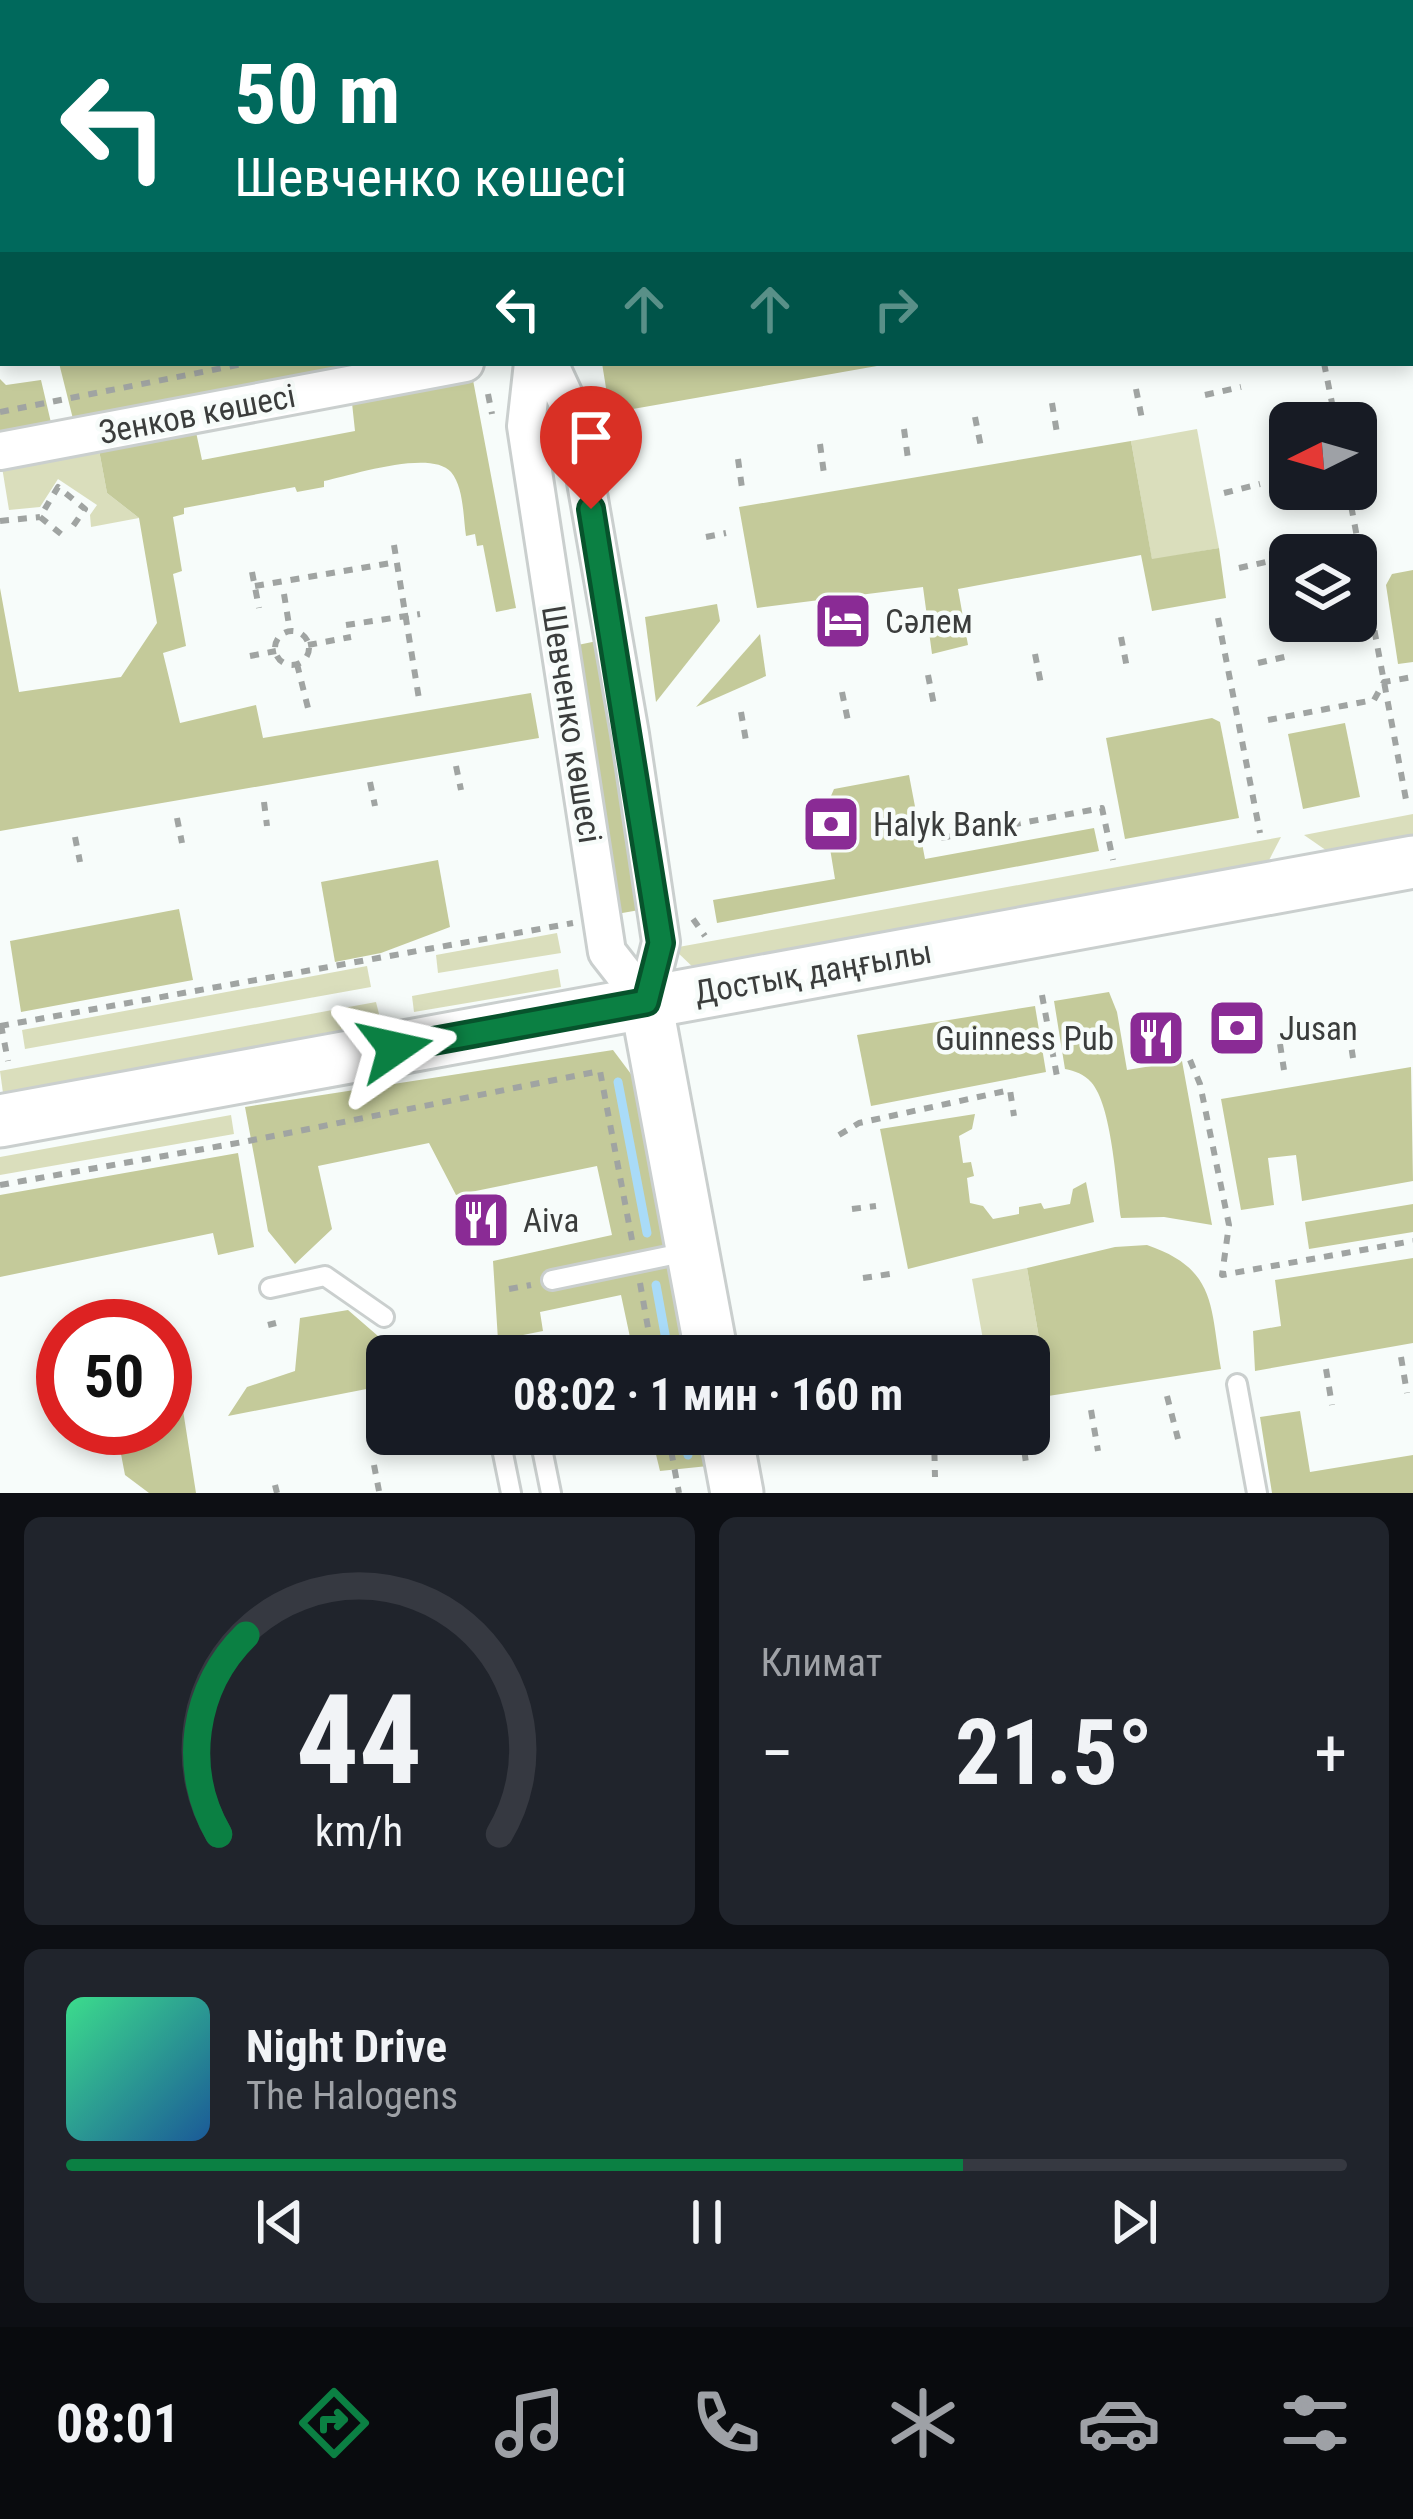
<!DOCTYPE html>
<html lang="ru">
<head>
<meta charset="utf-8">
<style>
  body { margin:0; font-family:"Roboto Condensed",sans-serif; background:#20242c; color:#f1f3f6; height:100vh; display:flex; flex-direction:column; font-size:45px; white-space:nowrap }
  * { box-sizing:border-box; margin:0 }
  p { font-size:39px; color:#9ea1a6 }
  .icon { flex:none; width:66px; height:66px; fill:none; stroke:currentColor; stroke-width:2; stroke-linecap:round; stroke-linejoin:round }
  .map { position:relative; height:1493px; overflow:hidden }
  .panel { display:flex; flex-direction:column; gap:24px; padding:24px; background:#0d0f14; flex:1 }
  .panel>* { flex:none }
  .banner { position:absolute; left:0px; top:0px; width:1413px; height:366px; box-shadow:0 6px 18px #0003; background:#00695c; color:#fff; overflow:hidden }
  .needle { width:78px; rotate:265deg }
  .controls { position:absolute; left:1269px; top:402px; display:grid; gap:24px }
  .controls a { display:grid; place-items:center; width:108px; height:108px; border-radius:18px; background:#171b24; box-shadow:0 6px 18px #0003; font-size:60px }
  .speed { position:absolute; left:36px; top:1299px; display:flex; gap:24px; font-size:60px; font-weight:700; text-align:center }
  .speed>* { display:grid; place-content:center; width:156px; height:156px; border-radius:50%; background:#171b24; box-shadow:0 6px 18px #0003; line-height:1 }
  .speed .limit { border:18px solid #d22; background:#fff; color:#111 }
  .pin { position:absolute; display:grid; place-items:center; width:102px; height:102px; color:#fff; margin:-123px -51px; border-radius:50% 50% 50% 0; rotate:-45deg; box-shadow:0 0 12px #0007 }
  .pin .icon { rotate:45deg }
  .me { position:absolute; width:132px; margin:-66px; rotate:79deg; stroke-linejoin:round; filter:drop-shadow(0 0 9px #0008) }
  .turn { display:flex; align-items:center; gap:42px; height:252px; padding:0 36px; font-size:54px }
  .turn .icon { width:156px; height:156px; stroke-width:2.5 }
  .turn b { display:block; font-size:84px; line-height:102px }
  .lanes { display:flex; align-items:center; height:114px; padding:0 36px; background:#0003; justify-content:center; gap:60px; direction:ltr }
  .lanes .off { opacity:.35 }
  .big { font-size:90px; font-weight:700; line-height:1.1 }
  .panel .card { flex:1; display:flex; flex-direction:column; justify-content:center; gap:18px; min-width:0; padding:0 42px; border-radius:18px; background:#20242c }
  .panel .dial { align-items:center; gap:0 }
  .dial svg { height:312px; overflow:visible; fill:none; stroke:#363941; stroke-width:7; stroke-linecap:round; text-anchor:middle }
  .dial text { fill:#f1f3f6; stroke:none }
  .song { display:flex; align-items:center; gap:36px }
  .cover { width:144px; height:144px; border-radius:18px; background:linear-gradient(135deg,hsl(150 70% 55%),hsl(210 70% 35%)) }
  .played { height:12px; border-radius:6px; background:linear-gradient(90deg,#0b8043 70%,#363941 70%) }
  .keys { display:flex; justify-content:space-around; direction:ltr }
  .heat { display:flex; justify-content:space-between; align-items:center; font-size:66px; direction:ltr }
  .panel .tiles { flex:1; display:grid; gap:24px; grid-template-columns:1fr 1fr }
  .card:last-child { grid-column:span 2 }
  .trip { position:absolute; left:366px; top:1335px; width:684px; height:120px; border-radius:18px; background:#171b24; box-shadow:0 6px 18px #0003; font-weight:700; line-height:120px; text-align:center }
  .menu { display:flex; height:192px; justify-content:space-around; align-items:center; background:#090b0e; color:#9ea1a6 }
  .menu .icon { width:84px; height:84px }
  .menu .on { color:#0b8043 }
  .menu b { font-size:54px; color:#f1f3f6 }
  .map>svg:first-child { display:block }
  .green { fill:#dadebc }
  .forest { fill:#c4ca9a }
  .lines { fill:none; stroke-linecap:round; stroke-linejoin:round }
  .stream { stroke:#a9dbf8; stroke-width:9 }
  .lane-casing { stroke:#cacfce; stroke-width:24 }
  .street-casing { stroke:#cacfce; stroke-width:42 }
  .secondary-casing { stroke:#cacfce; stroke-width:57 }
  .path { stroke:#a0a4a2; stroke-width:6; stroke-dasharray:9 9; stroke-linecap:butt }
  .lane { stroke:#fff; stroke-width:18 }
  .street { stroke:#fff; stroke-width:36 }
  .secondary { stroke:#fff; stroke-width:51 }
  .route-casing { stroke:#07532c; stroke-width:30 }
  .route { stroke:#0b8043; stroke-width:21 }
  .labels { text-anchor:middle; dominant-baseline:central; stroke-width:9; stroke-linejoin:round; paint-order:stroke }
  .street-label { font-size:33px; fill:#3b3d3c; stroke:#f7fcfa }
  .poi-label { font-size:33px; fill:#3b3d3c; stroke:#f7fcfa; text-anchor:start }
</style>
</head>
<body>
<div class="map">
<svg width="1413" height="1493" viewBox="0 0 1413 1493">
  <rect width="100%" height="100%" fill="#f7fcfa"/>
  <g class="green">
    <path d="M1197 429 1219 548 1152 560 1131 441Z"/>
    <path d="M99 450 107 493 139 518 91 527 90 515 97 505 58 479 40 507 9 510 2 467Z"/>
    <path d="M1413 814V837L1330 853 1304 835Z"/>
    <path d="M1281 837 1266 866 699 973 673 948Z"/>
    <path d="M557 933 561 953 438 973 436 955Z"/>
    <path d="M367 966 371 987 25 1049 22 1030Z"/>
    <path d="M558 969 561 987 414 1012 412 996Z"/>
    <path d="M376 1002 381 1022 271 1049 22 1096 3 1093 0 1071Z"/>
    <path d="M231 1115 234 1134 0 1175V1157Z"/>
    <path d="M1027 1268 1043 1361 1029 1364V1356H986L972 1279Z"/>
  </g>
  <g class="forest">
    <path d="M59 363H384L74 423Z"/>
    <path d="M602 363H894L610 413Z"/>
    <path d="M0 379 6 385 41 380 52 427 0 437Z"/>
    <path d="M473 380 516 608 496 612 483 545 477 546 475 534 466 536C463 516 464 488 451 472 431 449 352 475 324 481V487L297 492 295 487 184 508V514L173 517 182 571 173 574 186 646 163 653 180 723 256 705 263 738 531 693 539 738 0 831V588L19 692 121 677 157 623 139 518 107 493 99 450 196 432 202 460 355 431 352 403Z"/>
    <path d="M1131 441 1152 559 1219 548 1226 598 1152 611 1141 555 958 589 968 645 932 654 923 587 757 608 739 507Z"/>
    <path d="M1413 570V662L1398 664 1386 585 1392 574Z"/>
    <path d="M717 604 720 621 656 702 645 617Z"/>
    <path d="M760 634 766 676 696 707Z"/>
    <path d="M602 640 645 909 611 915 568 647Z"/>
    <path d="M1212 718 1220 722 1239 818 1125 839 1106 738Z"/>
    <path d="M1345 723 1360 797 1303 809 1288 734Z"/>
    <path d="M909 775 925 859 1094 828 1099 851 717 923 713 900 835 879 824 812 834 789Z"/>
    <path d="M438 860 450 927 381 953 335 962 321 882Z"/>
    <path d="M179 909 193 980 21 1012 10 941Z"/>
    <path d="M1109 992 1117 1012 1127 1070 1182 1061 1212 1225 1164 1217 1121 1218C1116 1185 1112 1105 1091 1082 1084 1074 1075 1071 1065 1069L1054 1001Z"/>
    <path d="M1035 1006 1046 1072 871 1106 857 1035Z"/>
    <path d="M613 1050 646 1094 693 1356H634L621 1295 540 1312 543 1331 498 1340 493 1261 612 1235 597 1166 456 1195 429 1143 318 1166 332 1229 295 1264 268 1231 245 1107Z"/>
    <path d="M1411 1067 1413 1181 1302 1201 1296 1155 1268 1158 1274 1205 1241 1210 1221 1099Z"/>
    <path d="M975 1114 972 1129 959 1136 963 1163 971 1162 974 1176 967 1178 970 1203 983 1206 993 1219 1019 1214V1207L1041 1203 1044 1209 1070 1204 1073 1189 1086 1182 1094 1222 908 1269 880 1129Z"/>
    <path d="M238 1153 254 1247 218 1255 213 1233 0 1277V1195Z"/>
    <path d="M1413 1204V1232L1309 1249 1305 1222Z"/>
    <path d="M1147 1245C1217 1269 1210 1306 1221 1369L1029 1399V1364L1043 1361 1027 1268 1115 1247Z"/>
    <path d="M1413 1258V1343L1255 1371 1253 1331 1281 1326 1275 1280Z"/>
    <path d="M348 1310 401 1356H387V1385L228 1416 247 1387 295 1371 300 1318Z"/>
    <path d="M165 1363 177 1372 196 1493H149L125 1475 116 1428H165Z"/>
    <path d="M1300 1411 1310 1472 1413 1455V1493H1272L1260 1417Z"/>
    <path d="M651 1434H708V1466L660 1471Z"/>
  </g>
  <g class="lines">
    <g class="stream">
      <path d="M618 1082 647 1233"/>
      <path d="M656 1285 669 1356"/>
      <path d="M684 1434 688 1455"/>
    </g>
    <defs>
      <g id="lane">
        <path d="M552 1280 687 1252"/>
        <path d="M270 1288 325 1276 384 1317"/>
        <path d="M1237 1384 1257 1493"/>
        <path d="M499 1434 511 1493"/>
        <path d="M539 1434 551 1493"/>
      </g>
      <g id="street">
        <path d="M451 0V3"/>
        <path d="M1410 179 1413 178"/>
        <path d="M533 363 526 426 607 952 646 1002"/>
        <path d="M549 363 575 419 630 734 661 942 646 1002"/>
        <path d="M0 451 465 363"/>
      </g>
      <g id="secondary">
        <path d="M1392 0V3"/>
        <path d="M1410 94 1413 110"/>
        <path d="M646 1002 712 1356"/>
        <path d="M0 1121 1413 862"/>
        <path d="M726 1434 737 1493"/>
      </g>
    </defs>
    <use href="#lane" class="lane-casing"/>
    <use href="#street" class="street-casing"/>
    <use href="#secondary" class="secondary-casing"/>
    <g class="path">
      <path d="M515 0 516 3"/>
      <path d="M678 0V3"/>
      <path d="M874 0 875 3"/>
      <path d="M1038 0 1039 3"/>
      <path d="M1277 0 1278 3"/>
      <path d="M638 3 640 0"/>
      <path d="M0 211 3 210"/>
      <path d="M1410 343 1413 342"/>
      <path d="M1324 363 1336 423"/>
      <path d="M1136 389 1142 419"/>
      <path d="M488 394 492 414"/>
      <path d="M1205 395 1241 387"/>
      <path d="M1052 403 1057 433"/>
      <path d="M0 412 248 363"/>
      <path d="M975 417 981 447"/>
      <path d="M904 429 908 459"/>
      <path d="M820 444 824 474"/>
      <path d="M738 459 742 488"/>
      <path d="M1348 489 1407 805"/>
      <path d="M1224 493 1260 484"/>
      <path d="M0 521 40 517"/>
      <path d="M61 534 40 517 58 487 85 509 73 526"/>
      <path d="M706 537 726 533"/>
      <path d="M394 545 419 699"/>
      <path d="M1239 568 1275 560"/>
      <path d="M252 572 259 608"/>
      <path d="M255 586 397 562"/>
      <path d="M284 594 290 631"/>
      <path d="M1218 618 1260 833"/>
      <path d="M346 625 420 614"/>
      <circle cx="292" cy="648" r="17"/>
      <path d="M1121 637 1127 668"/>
      <path d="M308 645 351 637"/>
      <path d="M1035 654 1041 684"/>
      <path d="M250 656 276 651"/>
      <path d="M1258 663 1293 655"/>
      <path d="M297 664 310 716"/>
      <path d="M928 675 934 705"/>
      <path d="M842 692 848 721"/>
      <path d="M741 712 746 741"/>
      <path d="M1268 720 1374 700 1384 682 1413 677"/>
      <path d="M456 766 461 790"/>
      <path d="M370 782 375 806"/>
      <path d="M264 802 267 826"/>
      <path d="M177 818 182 843"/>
      <path d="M75 837 80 862"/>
      <path d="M941 838 1102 808 1113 860"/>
      <path d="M693 919 705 936"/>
      <path d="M1042 995 1058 1082"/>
      <path d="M1 1025 8 1061"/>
      <path d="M0 1026 573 923"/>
      <path d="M1349 1032 1353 1058"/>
      <path d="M1280 1044 1284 1070"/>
      <path d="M1190 1060 1200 1084 1229 1225 1222 1275 1413 1241"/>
      <path d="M839 1135 859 1123 1010 1090 1014 1116"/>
      <path d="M0 1185 243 1142 600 1071 632 1240"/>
      <path d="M852 1209 876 1206"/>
      <path d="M863 1278 890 1274"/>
      <path d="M640 1283 653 1356"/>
      <path d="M509 1289 531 1285"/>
      <path d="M268 1325 276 1323"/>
      <path d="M876 1351 904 1346"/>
      <path d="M1401 1357 1407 1393"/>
      <path d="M1326 1369 1332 1405"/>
      <path d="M1167 1396 1178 1439"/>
      <path d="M1091 1410 1098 1451"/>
      <path d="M668 1434 679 1493"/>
      <path d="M934 1434 935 1477"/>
      <path d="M1022 1434 1026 1463"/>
      <path d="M374 1465 379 1491"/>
      <path d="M275 1485 277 1493"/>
    </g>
    <use href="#lane" class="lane"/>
    <use href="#street" class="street"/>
    <use href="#secondary" class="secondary"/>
  </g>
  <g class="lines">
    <defs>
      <path id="route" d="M395 1048 646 1002 661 943 591 509"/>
    </defs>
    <use href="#route" class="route-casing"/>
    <use href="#route" class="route"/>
  </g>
  <defs>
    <symbol id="hotel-square" viewBox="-11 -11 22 22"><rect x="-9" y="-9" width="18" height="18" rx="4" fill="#8a2b95" stroke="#f7fcfa"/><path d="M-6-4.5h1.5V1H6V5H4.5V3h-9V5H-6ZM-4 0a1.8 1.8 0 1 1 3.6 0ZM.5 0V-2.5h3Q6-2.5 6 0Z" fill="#fff"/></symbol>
    <symbol id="bank-square" viewBox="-11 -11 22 22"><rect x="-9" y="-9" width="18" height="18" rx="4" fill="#8a2b95" stroke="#f7fcfa"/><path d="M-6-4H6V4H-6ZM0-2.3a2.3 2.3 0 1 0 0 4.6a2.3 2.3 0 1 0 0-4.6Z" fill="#fff"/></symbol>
    <symbol id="restaurant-square" viewBox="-11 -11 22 22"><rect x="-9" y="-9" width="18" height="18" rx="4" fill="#8a2b95" stroke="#f7fcfa"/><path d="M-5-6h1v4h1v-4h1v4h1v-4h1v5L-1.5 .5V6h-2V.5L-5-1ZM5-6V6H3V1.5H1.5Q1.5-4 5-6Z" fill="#fff"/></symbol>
  </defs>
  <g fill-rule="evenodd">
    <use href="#hotel-square" x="810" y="588" width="66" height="66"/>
    <use href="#bank-square" x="798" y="791" width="66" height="66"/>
    <use href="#bank-square" x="1204" y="995" width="66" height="66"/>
    <use href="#restaurant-square" x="1123" y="1005" width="66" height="66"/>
    <use href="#restaurant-square" x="448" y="1187" width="66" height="66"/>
  </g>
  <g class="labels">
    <g class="street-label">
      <text transform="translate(197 414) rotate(-11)">Зенков көшесі</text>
      <text transform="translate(572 724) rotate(81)">Шевченко көшесі</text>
      <text transform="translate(813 972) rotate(-10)">Достық даңғылы</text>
    </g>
    <g class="poi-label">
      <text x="885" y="621">Сәлем</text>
      <text x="873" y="824">Halyk Bank</text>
      <text x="1279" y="1028">Jusan</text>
      <text x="1114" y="1038" text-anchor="end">Guinness Pub</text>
      <text x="523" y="1220">Aiva</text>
    </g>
  </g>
</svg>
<div class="controls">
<a><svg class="needle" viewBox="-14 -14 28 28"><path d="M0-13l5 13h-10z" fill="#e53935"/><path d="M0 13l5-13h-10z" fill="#9ea1a6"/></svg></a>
<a><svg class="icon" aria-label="layers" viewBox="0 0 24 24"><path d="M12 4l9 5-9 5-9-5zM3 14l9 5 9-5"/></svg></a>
</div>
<div class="speed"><div class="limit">50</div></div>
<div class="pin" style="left:591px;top:509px;background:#d93025"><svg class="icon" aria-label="arrive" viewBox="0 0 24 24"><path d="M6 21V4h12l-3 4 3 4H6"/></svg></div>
<svg class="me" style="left:395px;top:1048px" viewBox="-20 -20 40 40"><path d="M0-17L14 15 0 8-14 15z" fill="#0b8043" stroke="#fff" stroke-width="4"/></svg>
<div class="trip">08:02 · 1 мин · 160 m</div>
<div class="banner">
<div class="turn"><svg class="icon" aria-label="left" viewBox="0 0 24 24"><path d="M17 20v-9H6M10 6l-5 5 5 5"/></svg><div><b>50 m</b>Шевченко көшесі</div></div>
<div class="lanes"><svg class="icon" aria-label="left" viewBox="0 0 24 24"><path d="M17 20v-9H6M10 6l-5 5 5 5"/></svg><svg class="icon off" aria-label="ahead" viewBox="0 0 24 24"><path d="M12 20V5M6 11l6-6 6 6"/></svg><svg class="icon off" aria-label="ahead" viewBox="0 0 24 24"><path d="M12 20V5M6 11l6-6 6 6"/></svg><svg class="icon off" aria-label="right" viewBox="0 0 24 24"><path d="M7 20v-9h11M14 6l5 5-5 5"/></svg></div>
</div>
</div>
<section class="panel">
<div class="tiles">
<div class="card dial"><svg viewBox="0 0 100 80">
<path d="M14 69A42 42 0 1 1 86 69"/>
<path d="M14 69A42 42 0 0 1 21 18" stroke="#0b8043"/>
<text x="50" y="56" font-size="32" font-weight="700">44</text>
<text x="50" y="72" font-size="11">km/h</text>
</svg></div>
<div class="card"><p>Климат</p>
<div class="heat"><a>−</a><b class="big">21.5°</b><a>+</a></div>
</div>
<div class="card">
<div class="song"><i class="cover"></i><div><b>Night Drive</b><p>The Halogens</p></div></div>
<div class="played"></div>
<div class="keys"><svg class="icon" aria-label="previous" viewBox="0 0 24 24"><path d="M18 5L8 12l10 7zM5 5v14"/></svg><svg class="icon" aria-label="pause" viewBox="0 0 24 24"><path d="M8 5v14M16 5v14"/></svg><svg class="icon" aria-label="next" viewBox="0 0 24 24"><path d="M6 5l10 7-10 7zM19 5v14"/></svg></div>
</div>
</div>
</section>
<nav class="menu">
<b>08:01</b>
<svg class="icon on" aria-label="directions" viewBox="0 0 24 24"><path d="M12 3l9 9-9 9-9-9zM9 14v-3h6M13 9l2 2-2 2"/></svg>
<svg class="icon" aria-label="music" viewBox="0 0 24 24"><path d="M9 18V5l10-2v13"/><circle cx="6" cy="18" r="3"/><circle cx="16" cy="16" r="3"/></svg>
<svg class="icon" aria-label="phone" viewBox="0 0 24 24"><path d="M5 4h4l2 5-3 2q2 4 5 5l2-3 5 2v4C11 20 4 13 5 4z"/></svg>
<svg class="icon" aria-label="climate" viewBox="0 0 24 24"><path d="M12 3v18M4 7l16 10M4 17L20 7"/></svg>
<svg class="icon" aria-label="car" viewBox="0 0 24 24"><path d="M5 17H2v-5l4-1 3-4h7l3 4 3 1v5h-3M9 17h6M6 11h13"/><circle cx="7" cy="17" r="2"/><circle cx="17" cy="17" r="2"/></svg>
<svg class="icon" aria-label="filters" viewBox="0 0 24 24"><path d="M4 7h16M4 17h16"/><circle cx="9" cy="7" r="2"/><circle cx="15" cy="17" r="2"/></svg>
</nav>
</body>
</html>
